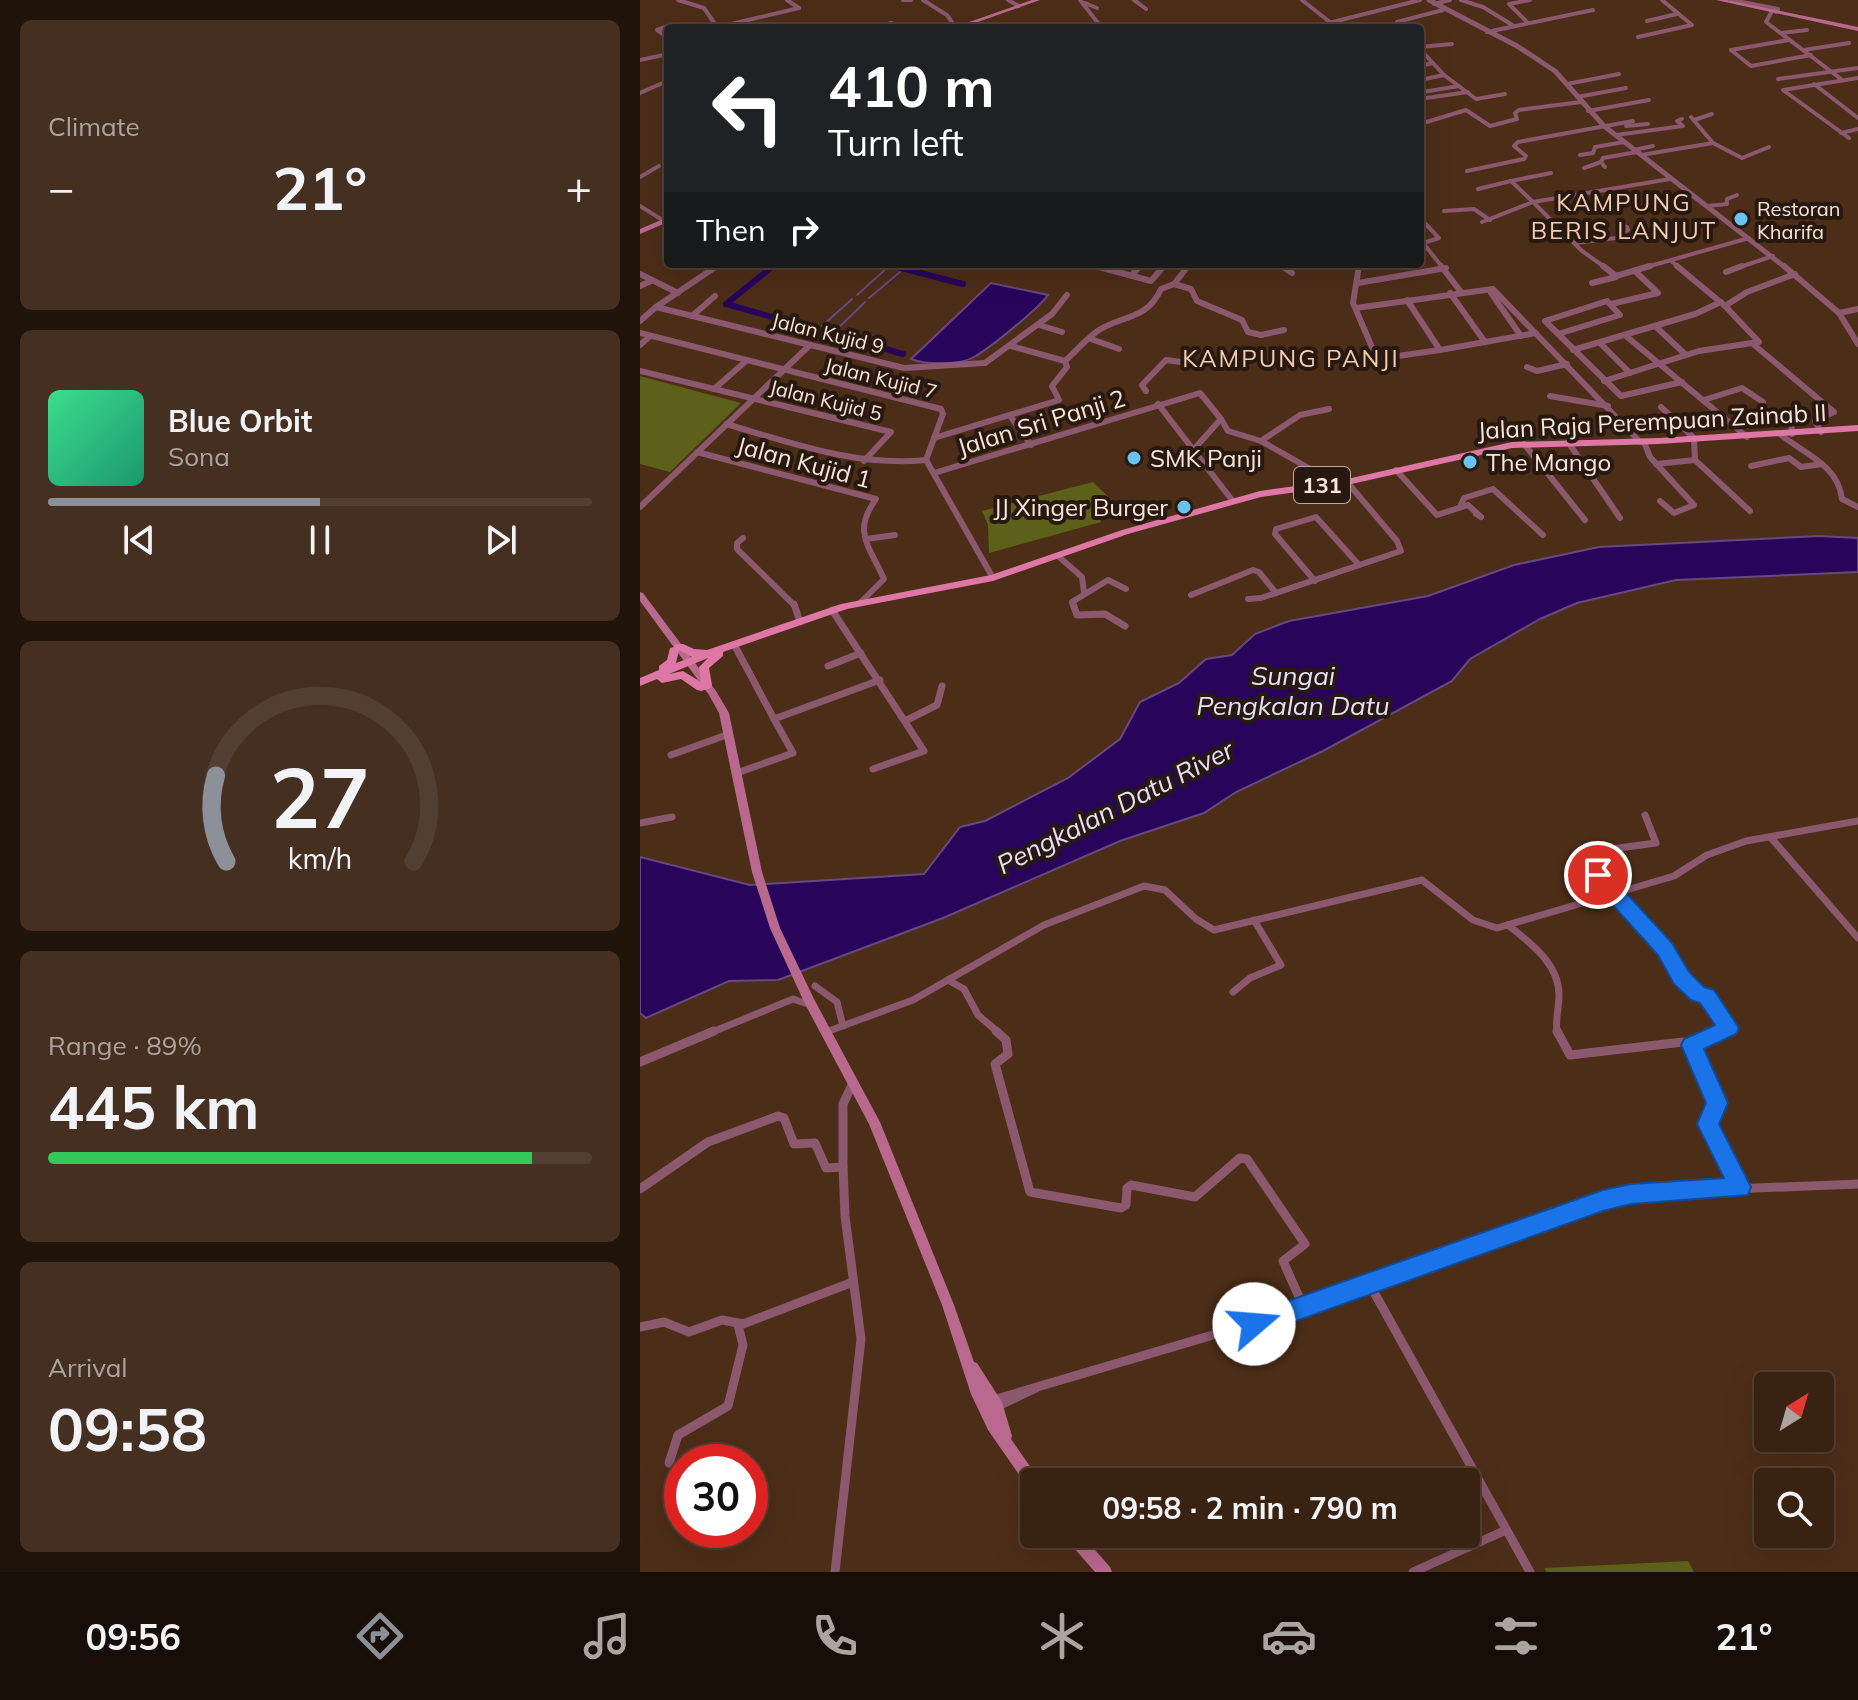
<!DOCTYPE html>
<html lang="en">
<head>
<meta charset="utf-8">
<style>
  body { margin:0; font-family:Mulish,sans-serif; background:#442f20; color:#f1f3f6; height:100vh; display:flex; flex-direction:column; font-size:30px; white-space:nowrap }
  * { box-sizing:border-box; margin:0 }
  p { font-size:26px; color:#aba49f }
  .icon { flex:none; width:44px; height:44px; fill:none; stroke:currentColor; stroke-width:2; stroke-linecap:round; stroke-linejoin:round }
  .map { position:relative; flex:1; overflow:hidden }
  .panel { display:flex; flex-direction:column; gap:20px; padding:20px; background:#1f130a; width:640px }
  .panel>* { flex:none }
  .banner { position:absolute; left:24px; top:24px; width:760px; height:244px; border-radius:8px; box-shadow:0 8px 32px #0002,0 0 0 2px #533f32; background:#202124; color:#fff; overflow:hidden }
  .needle { width:52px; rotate:37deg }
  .tools { position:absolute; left:1114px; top:1372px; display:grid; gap:16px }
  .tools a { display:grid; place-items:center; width:80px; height:80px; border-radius:8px; background:#392212; box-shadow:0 8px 32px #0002,0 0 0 2px #533f32; font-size:40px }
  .speed { position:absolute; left:24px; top:1444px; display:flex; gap:16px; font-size:40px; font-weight:700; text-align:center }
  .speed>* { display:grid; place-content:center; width:104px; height:104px; border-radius:50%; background:#392212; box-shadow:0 8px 32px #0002,0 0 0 2px #533f32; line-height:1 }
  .speed .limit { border:12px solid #d22; background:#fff; color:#111 }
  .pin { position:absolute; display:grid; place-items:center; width:68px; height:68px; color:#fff; margin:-34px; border:4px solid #fff; border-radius:50%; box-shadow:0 2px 8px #0007 }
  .me { position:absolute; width:88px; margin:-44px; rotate:72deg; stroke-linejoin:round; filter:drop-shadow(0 0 6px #0008) }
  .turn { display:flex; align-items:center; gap:28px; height:168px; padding:0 32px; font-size:36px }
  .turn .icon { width:104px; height:104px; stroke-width:2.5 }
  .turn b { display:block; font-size:56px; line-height:68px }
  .then { display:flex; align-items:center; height:76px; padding:0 32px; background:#0003; gap:16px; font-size:30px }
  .big { font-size:60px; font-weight:700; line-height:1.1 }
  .panel .card { flex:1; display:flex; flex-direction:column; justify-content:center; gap:12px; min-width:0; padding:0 28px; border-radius:12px; background:#442f20 }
  .panel .dial { align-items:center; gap:0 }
  .dial svg { height:208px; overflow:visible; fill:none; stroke:#533f32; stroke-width:7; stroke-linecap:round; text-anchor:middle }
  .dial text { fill:#f1f3f6; stroke:none }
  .song { display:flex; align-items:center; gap:24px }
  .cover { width:96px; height:96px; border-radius:12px; background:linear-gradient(135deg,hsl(150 70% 55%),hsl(160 70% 35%)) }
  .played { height:8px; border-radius:4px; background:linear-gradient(90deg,#8c9099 50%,#533f32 50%) }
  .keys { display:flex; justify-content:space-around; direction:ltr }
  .heat { display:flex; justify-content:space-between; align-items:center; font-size:44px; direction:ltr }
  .charge { height:12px; border-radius:6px; background:linear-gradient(90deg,#34c759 89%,#533f32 0) }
  .trip { position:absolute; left:380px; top:1468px; width:460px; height:80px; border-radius:8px; background:#392212; box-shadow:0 8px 32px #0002,0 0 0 2px #533f32; font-weight:700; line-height:80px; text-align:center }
  .tab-bar { display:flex; height:128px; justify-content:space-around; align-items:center; background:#170e07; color:#aba49f }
  .tab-bar .icon { width:56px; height:56px }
  .tab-bar .selected { color:#8c9099 }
  .tab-bar b { font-size:36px; color:#f1f3f6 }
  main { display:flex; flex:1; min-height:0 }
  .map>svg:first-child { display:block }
  .green { fill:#5c6019 }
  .water { fill:#28055a; stroke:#674880; stroke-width:2 }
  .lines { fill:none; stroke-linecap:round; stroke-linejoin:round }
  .stream { stroke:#674880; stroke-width:2 }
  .canal-far1 { stroke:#28055a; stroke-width:4 }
  .canal { stroke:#28055a; stroke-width:6 }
  .minor-far3 { stroke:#8b586e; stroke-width:4 }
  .minor-far2 { stroke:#8b586e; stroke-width:6 }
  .minor-far1 { stroke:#8b586e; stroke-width:7 }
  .minor { stroke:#8b586e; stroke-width:9 }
  .tertiary-far1 { stroke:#8b586e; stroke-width:5 }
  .tertiary { stroke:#8b586e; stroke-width:6 }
  .secondary { fill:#ba698e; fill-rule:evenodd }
  .primary { fill:#de76a6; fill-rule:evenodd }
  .route { fill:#1a73e8; stroke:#114b97; stroke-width:2 }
  .poi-dot { fill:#69c3f1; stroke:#281910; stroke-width:3 }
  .labels { text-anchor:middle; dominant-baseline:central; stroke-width:8; stroke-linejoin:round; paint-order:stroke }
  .far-poi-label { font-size:20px; fill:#fae5d9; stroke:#281910; text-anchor:start }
  .far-street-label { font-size:20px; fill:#fae5d9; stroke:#281910 }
  .shield { fill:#281910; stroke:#bba89d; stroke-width:2 }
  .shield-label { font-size:22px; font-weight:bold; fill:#fae5d9 }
  .far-quarter-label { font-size:24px; letter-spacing:2px; fill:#f3cbb2; stroke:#281910 }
  .street-label { font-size:24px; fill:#fae5d9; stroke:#281910 }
  .poi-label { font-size:24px; fill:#fae5d9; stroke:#281910; text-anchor:start }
  .water-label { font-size:26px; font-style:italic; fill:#e5e0fd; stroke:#281910 }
</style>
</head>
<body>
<main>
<section class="panel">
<div class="card"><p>Climate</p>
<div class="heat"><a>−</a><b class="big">21°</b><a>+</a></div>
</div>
<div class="card">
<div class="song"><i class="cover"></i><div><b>Blue Orbit</b><p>Sona</p></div></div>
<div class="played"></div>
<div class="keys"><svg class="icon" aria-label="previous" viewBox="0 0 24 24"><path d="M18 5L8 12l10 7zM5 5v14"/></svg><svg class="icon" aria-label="pause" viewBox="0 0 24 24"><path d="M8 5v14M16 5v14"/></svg><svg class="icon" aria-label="next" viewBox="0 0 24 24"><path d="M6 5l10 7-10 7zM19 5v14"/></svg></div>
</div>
<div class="card dial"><svg viewBox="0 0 100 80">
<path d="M14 69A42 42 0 1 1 86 69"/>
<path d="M14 69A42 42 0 0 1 10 36" stroke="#8c9099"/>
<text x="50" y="56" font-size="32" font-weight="700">27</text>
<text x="50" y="72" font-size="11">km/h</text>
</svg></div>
<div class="card"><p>Range · 89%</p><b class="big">445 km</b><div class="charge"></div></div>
<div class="card"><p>Arrival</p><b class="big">09:58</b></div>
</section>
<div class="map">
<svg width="1218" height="1572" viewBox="0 0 1218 1572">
  <rect width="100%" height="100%" fill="#4c2d18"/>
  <g class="green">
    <path d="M0 376 101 403 30 472 0 464Z"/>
    <path d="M453 482 480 508 458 516 461 522 349 553 348 525 342 511Z"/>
    <path d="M1048 1561 1054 1572H906L905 1568Z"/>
  </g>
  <g class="water">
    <path d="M351 283 408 295C398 309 350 348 334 357 320 365 286 365 271 359Z"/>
    <path d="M1179 536 1218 538V572L1036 580 937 603 900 619 830 659 812 681 683 751 596 792 564 813 480 841 303 918 138 980 89 981 6 1018 0 1013V857L110 885 284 874 320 827 345 821 428 778 480 739 500 702 539 683 566 659 592 655 615 634 649 621 788 596 874 565 959 547Z"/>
  </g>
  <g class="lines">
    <g class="stream">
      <path d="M217 295 247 268"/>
      <path d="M229 298 260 272"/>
      <path d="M182 326 212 299"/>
      <path d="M195 331 225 302"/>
    </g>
    <g class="canal-far1">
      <path d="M246 264 254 266"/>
      <path d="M131 268 136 264"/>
    </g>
    <g class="canal">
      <path d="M133 266 86 304 175 329"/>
      <path d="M261 268 323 284"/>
      <path d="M189 333 263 354"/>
    </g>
    <g class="minor-far3">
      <path d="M38 0 64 8 77 27"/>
      <path d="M147 0 159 8"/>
      <path d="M263 0H271"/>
      <path d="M283 0 307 15 316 28"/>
      <path d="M368 0 379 6"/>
      <path d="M440 0 458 23 443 28"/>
      <path d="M494 0 506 9"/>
      <path d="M662 0 691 23"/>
      <path d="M821 0 843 7 874 26"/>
      <path d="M1092 0 1138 9 1136 12"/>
      <path d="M445 3 457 8"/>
      <path d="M794 4 810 0"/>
      <path d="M1132 11 1126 22 1201 79"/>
      <path d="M1007 21 1037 14"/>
      <path d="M888 23 869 4 890 0"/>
      <path d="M169 27 181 24 190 28"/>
      <path d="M74 28 159 8"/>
      <path d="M237 28 251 23 268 28"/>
      <path d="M669 28 780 0"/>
      <path d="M759 28 757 22 803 10"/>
      <path d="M847 32 953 10"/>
      <path d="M1141 33 1167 30"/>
      <path d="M998 37 1052 25 1022 0"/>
      <path d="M28 38 17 30 31 25"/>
      <path d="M780 47 812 44"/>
      <path d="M780 49 804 75 836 99 865 94"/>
      <path d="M1091 50 1111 66 1171 55"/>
      <path d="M1091 50 1149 40"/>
      <path d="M1164 50 1209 43"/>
      <path d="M0 60 28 54"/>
      <path d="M780 66 793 63"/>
      <path d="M1138 79 1218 68"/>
      <path d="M780 80 804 75"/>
      <path d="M927 84 979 74"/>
      <path d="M1174 84 1218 118"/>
      <path d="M783 92 819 86"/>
      <path d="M0 93 25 82 28 77"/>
      <path d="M937 97 986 88"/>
      <path d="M780 99 828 92"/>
      <path d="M948 111 1009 100"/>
      <path d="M1051 117 1073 143"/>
      <path d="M1054 120 1072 114"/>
      <path d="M780 124 826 110 850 126 877 119 875 113 879 110 941 102"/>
      <path d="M986 126 1008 124"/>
      <path d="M1201 133 1218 129"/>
      <path d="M976 135 1043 126 1037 121 1042 119"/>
      <path d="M1209 138 1143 90 1218 78"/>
      <path d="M994 150 1013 146"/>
      <path d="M940 155 953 153 955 147 984 142"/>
      <path d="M1001 155 1073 143 1102 158 1129 147"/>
      <path d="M965 167 961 162 963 158 997 152"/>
      <path d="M944 168 961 162"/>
      <path d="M827 171 884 159 886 156 874 146 878 142 993 121"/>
      <path d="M0 177 19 166"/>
      <path d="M838 189 871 181"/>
      <path d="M1009 205 1052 195"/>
      <path d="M0 206 24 221"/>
      <path d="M1068 206 1087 204V199L1097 195"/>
      <path d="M804 211 834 209 850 220"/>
      <path d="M780 218 799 238 783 243"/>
      <path d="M842 222 893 202 871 181 911 173"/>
      <path d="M983 226 987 227 988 230 978 229Z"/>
      <path d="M783 243 803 268"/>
      <path d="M935 243 984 237 986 231"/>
      <path d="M1031 261 1040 268"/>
      <path d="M446 264 463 268"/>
      <path d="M638 264 645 268"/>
      <path d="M74 268 81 264"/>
      <path d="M498 268 502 264"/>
      <path d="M522 268 526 264"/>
      <path d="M546 268 550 264"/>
      <path d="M718 268 719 264"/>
      <path d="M966 268 942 251 893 202 1030 179"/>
      <path d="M1003 268 1109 238"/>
      <path d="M1097 268 1133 256"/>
    </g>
    <g class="minor-far2">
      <path d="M455 266 511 281 524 266"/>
      <path d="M642 266 652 273"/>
      <path d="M719 266 713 303 737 359 800 350"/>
      <path d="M801 266 821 292"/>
      <path d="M963 266 976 276 1010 266"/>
      <path d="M1086 272 1102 266"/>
      <path d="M0 274 38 293"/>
      <path d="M492 275 500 266"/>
      <path d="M718 283 806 268"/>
      <path d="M952 283 976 277"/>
      <path d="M534 284 548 266"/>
      <path d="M0 286 11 281"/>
      <path d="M810 293 845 342"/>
      <path d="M851 293 881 336"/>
      <path d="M767 300 800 350 896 333"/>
      <path d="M971 304 1018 293 996 272"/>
      <path d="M1085 306 1107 292 1155 274"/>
      <path d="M16 307 77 266"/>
      <path d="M716 308 853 289 1000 442"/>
      <path d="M1199 313 1218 309"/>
      <path d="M52 316 75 296"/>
      <path d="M0 321 16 307 264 368 345 363 412 314 427 295"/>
      <path d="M399 325 422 332"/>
      <path d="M1015 326 1046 355"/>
      <path d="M0 333 301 409 303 414 286 460 353 578"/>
      <path d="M918 334 980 315 967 301 905 321 981 396 1042 382"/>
      <path d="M986 336 1107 437"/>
      <path d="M451 339 479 349"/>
      <path d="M960 343 990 373"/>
      <path d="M1113 344 1194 412 1175 421 1181 432"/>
      <path d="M0 345 10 336"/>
      <path d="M933 350 1055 314 1081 302"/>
      <path d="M425 361C436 351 447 338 459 330 483 315 507 320 521 289L534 284 551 289 557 301 602 320 608 332 621 335 644 330"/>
      <path d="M887 367 897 371 927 364"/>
      <path d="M0 371 251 432 224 461"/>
      <path d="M964 381 1059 351 1119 342 1085 306 1037 266"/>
      <path d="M74 389 106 361"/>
      <path d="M506 391 502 385 526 360 563 365"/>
      <path d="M910 396 968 406"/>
      <path d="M1064 400 1102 388 1123 402"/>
      <path d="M518 404 592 500"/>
      <path d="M1021 407 1055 439"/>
      <path d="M1141 412 1151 420 1152 434"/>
      <path d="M371 417 391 445"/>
      <path d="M581 419 588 431 621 441 695 483"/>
      <path d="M86 424C152 443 216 467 286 460"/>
      <path d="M1141 435C1165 454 1198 465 1202 499L1218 507"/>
      <path d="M294 438 419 400 412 386 427 367 425 361 371 346"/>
      <path d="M1054 439 1055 460 1110 511"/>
      <path d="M621 441 660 415 689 409"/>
      <path d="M928 442 980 518"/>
      <path d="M1004 442 1010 457 1054 505 1034 513 1020 501"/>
      <path d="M884 444 945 520"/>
      <path d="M57 452 236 499C212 532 229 545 244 579L221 602"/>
      <path d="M1016 464 1055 460"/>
      <path d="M1111 466 1149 458 1161 467 1182 464"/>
      <path d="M756 470 797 515 828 505 841 517"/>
      <path d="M294 473 560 393 581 419 554 449"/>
      <path d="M821 505 824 498 853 489 903 535"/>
      <path d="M0 507 170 345"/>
      <path d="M836 514 841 517"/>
      <path d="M103 538 97 543V549L155 606"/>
      <path d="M226 539 255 535"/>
      <path d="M418 556 442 577 444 593"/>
      <path d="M675 581 635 534 636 529 676 517 719 565"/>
      <path d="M551 595 613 570 619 572 636 593"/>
      <path d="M608 599 621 598 761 551 757 541 707 482"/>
      <path d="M434 606 432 602 468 580 486 589"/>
    </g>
    <g class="minor-far1">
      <path d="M154 604 160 622"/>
      <path d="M433 604 437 615 465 614 485 626"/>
      <path d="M192 610 284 751 233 769"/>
      <path d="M96 648 134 719 240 680"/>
      <path d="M188 666 221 653"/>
      <path d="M265 721 297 705 302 686"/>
      <path d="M31 755 89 734"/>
      <path d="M97 773 153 753 134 719"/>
      <path d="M1005 815 1016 843 941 853 939 858 1007 925 1047 984 1067 996 1088 1028 1076 1033"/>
      <path d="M0 823 32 817"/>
      <path d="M1132 839 1218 938"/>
      <path d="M868 925C890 943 919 963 919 995 919 1008 915 1020 917 1033"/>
      <path d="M308 980 324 989 338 1015 359 1033"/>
      <path d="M175 986 197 1002 203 1026"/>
      <path d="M593 992 610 978 641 965 614 920"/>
      <path d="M186 1032 273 1000 404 925 504 886 525 890 556 919 574 930 782 880 833 920 857 928 1034 876 1067 855 1106 841 1218 821"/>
      <path d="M70 1033 153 999 171 1005"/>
    </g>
    <g class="minor">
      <path d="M356 1031 366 1040 368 1054 355 1064 390 1192 481 1208 486 1205 487 1188 491 1185 555 1197 600 1158 607 1159 665 1244 643 1261 664 1308"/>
      <path d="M917 1031 930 1055 1043 1042 1051 1045 1077 1103 1068 1124 1100 1187"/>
      <path d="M1051 1045 1081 1031"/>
      <path d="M0 1062 74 1031"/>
      <path d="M0 1189 68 1142 138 1116 144 1118 154 1144 175 1143 186 1168 203 1167"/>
      <path d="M730 1285 890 1572"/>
      <path d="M0 1327 24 1322 49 1332 82 1320 103 1324 213 1282"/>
      <path d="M350 1401 664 1308 963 1200 1017 1192 1218 1184"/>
      <path d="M354 1408 396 1388"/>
      <path d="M29 1463 38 1435 88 1406 103 1345 98 1325"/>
      <path d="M195 1572 221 1339 205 1216 203 1167V1104L213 1083"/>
      <path d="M773 1572 864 1531"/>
    </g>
    <path class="tertiary-far1" d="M789 0 877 46 915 71 964 126 1146 268"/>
    <path class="tertiary" d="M1144 266 1199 313 1218 344"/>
    <g class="secondary">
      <path d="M392 0H400L321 28H312Z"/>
      <path d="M1076 0H1087L1218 27V31Z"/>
      <path d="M28 217V222L0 234V229Z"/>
      <path d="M0 592 3 593 76 691 89 713 122 872 140 928 174 999 240 1122 314 1305 334 1362 337 1363 362 1402 372 1436 371 1439 399 1479 400 1482H394V1491L389 1489 348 1430 331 1394 302 1305 229 1124 165 1004 130 928 112 872 79 713 69 695 0 601Z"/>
      <path d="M424 1534H441L470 1567 472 1572H455L426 1539Z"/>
    </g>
    <path class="primary" d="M1218 425V431L1019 444 872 448 707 485 621 497 488 534 353 581 207 609 83 652V656L69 668 72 685 71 688 61 691 57 690 41 679 22 683 17 679 0 686V678L19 670V666L27 660 30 648 34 647 35 644H43L54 649 67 650 201 604 351 575 482 530 620 491 707 479 872 442 1019 438ZM39 650 52 657 36 663ZM68 658 59 667 61 682 43 671 29 674Z"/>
  </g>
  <path class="route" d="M958 868 965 870 1032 943 1049 972 1064 987 1074 990 1099 1028 1096 1034 1064 1049 1088 1103 1079 1124 1111 1187 1108 1195 991 1204 963 1211 614 1336 605 1332 602 1324 605 1316 614 1313 963 1190 991 1184 1084 1178 1057 1124 1066 1103 1041 1045 1044 1039 1075 1025 1060 1003 1051 1000 1034 984 1018 955 951 881V870Z"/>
  <g class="poi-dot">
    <circle cx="1101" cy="219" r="8"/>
    <circle cx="494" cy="458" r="8"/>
    <circle cx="830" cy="462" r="8"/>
    <circle cx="544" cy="507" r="8"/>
  </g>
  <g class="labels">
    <g class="far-poi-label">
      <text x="1117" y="208">Restoran<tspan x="1117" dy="23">Kharifa</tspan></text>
    </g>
    <g class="far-street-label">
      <text transform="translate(188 333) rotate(14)">Jalan Kujid 9</text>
      <text transform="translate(241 378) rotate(14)">Jalan Kujid 7</text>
      <text transform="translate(186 400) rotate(14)">Jalan Kujid 5</text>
    </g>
    <rect class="shield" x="654" y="467" width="56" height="36" rx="6"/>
    <g class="shield-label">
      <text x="682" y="485">131</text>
    </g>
    <g class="far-quarter-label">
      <text x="984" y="202">KAMPUNG<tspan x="984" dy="28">BERIS LANJUT</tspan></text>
      <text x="651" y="358">KAMPUNG PANJI</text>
    </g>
    <g class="street-label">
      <text transform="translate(1012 421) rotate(-3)">Jalan Raja Perempuan Zainab II</text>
      <text transform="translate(401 422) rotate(-17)">Jalan Sri Panji 2</text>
      <text transform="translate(164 462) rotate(15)">Jalan Kujid 1</text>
    </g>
    <g class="poi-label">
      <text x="510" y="458">SMK Panji</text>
      <text x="846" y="462">The Mango</text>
      <text x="528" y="507" text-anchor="end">JJ Xinger Burger</text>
    </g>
    <g class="water-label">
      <text x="653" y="675">Sungai<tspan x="653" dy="30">Pengkalan Datu</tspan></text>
      <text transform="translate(475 807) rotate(-27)">Pengkalan Datu River</text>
    </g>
  </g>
</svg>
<div class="tools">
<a><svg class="needle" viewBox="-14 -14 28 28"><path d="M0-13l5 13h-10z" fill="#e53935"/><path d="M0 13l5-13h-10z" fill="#aba49f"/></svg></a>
<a><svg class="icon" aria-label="search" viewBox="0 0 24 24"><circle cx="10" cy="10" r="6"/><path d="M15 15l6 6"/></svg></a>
</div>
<div class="speed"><div class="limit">30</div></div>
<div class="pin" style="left:958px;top:875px;background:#d93025"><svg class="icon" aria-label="arrive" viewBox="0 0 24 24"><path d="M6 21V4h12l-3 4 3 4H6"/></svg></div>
<svg class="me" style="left:614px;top:1324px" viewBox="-20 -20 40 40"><circle r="19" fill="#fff"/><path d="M0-13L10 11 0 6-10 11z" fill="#1a73e8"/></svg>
<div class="trip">09:58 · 2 min · 790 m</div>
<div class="banner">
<div class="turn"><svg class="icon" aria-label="left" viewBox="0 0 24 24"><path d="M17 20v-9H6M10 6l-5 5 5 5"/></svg><div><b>410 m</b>Turn left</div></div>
<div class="then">Then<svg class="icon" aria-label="right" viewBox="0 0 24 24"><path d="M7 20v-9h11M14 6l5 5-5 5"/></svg></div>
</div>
</div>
</main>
<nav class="tab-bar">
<b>09:56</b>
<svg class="icon selected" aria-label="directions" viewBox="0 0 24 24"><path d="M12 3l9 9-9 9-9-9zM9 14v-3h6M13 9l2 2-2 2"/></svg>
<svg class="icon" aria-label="music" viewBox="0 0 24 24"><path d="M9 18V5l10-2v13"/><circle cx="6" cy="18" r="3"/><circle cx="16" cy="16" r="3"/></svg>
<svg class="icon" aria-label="phone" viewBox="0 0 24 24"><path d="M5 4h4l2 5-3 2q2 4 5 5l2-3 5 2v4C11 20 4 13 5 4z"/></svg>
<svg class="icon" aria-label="climate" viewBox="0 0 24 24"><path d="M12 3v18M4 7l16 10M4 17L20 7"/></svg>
<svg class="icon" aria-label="car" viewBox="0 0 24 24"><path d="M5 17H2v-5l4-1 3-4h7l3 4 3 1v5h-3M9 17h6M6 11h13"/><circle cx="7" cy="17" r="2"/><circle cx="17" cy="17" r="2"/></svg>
<svg class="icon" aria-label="filters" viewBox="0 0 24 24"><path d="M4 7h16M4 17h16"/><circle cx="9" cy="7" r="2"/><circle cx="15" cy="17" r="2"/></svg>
<b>21°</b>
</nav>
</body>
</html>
